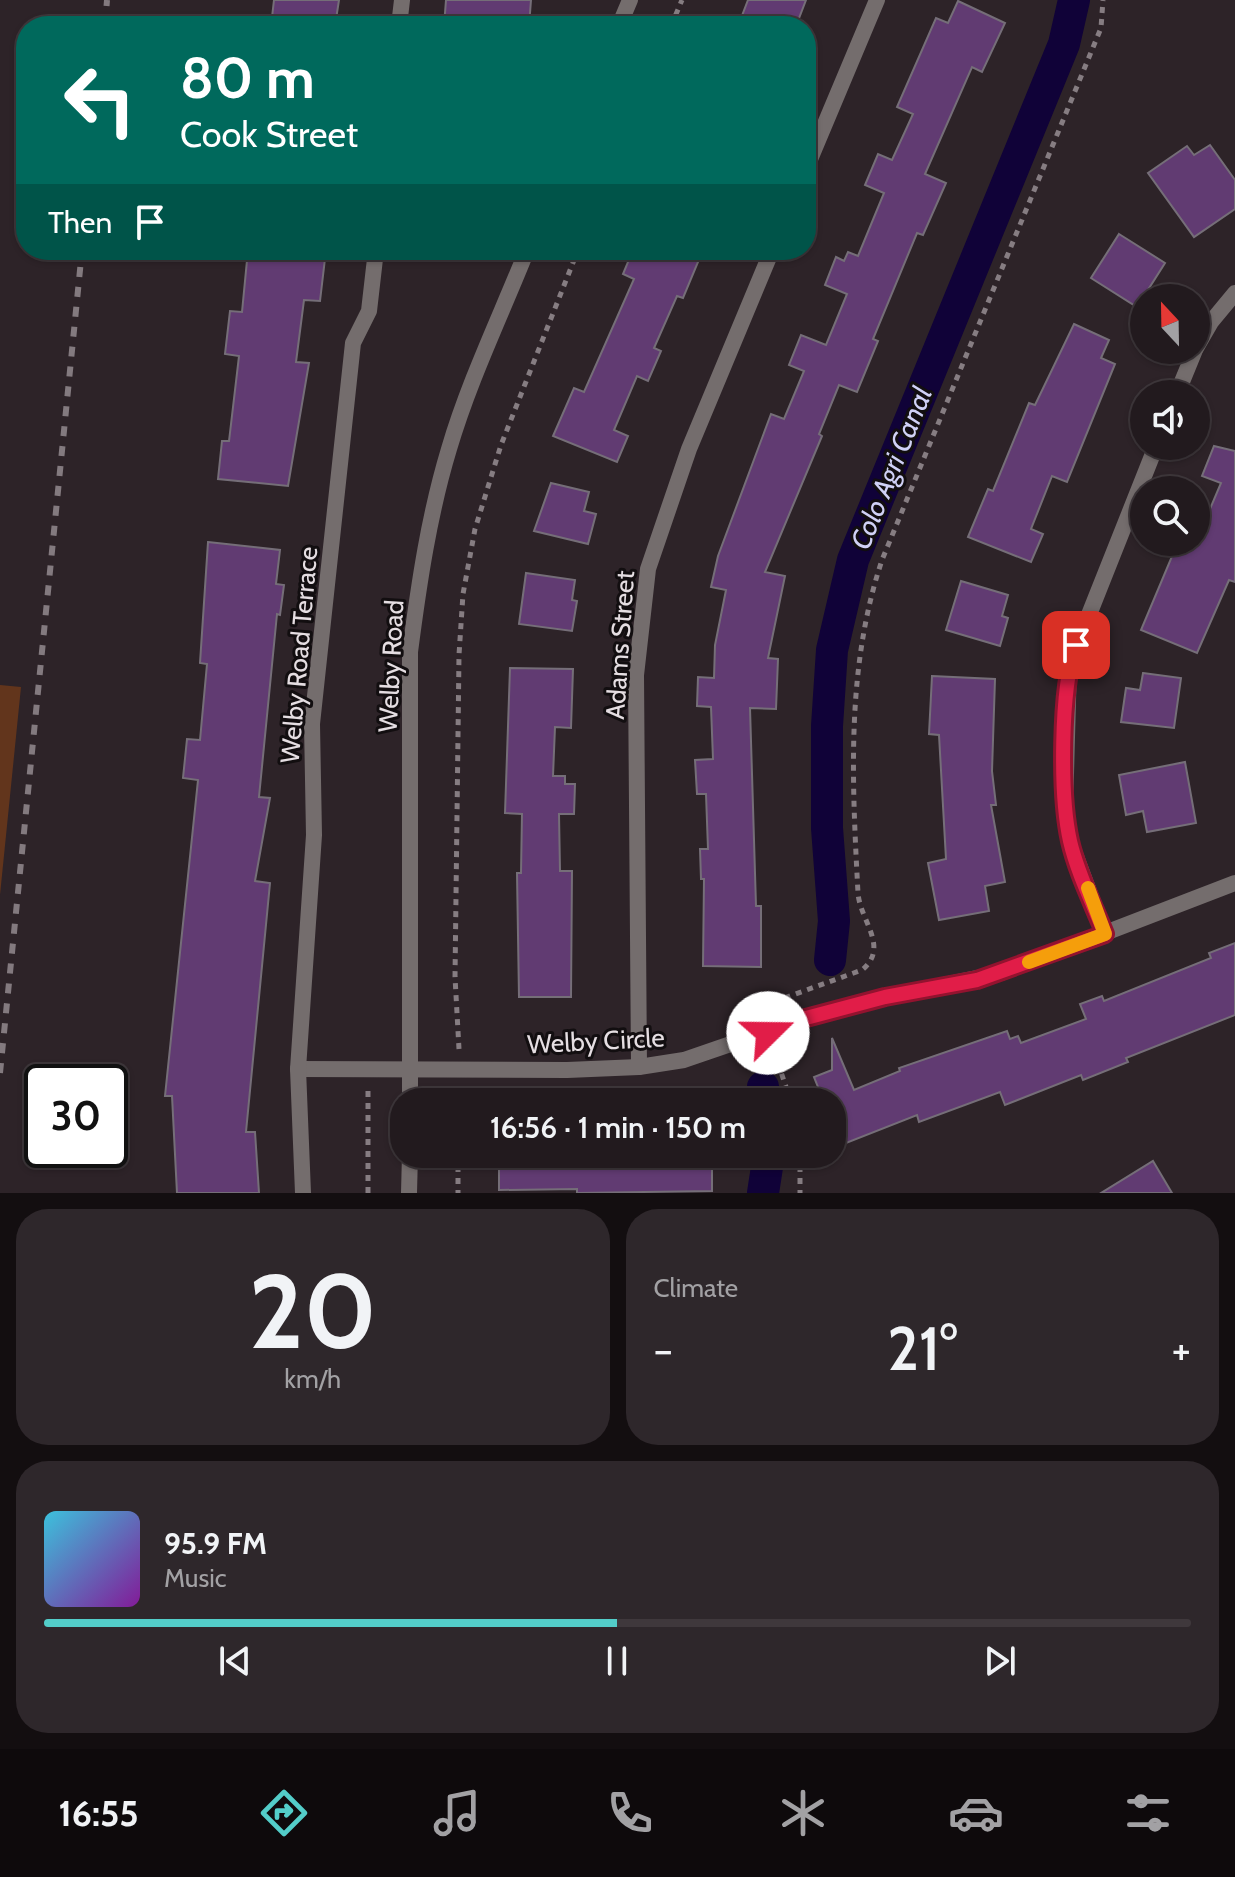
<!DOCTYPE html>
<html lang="en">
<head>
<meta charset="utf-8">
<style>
  body { margin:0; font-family:Cabin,sans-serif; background:#2e272b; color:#f1f3f6; height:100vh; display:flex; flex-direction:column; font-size:30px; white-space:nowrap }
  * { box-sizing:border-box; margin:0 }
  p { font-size:26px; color:#a2a1a4 }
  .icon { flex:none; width:44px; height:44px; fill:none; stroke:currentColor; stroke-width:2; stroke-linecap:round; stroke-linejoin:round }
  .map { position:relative; height:1193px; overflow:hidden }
  .side { display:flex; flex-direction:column; gap:16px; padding:16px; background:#130e10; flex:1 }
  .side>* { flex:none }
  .hud { position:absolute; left:16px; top:16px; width:800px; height:244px; border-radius:32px; box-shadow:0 2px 6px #0004,0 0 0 2px #3f383c; background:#00695c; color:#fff; overflow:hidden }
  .needle { width:52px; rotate:338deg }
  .tools { position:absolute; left:1130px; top:284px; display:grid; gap:16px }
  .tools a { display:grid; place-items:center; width:80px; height:80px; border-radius:50%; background:#221a1e; box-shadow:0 2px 6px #0004,0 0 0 2px #3f383c; font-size:40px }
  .speed { position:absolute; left:24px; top:1064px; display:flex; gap:16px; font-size:40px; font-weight:700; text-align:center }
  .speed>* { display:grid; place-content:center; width:104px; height:104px; border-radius:50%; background:#221a1e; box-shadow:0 2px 6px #0004,0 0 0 2px #3f383c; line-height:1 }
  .speed .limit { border:4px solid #111; border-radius:12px; background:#fff; color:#111 }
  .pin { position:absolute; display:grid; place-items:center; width:68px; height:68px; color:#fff; margin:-34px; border-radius:16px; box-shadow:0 4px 12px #0006 }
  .me { position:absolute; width:88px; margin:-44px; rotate:68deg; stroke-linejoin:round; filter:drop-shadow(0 0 6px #0008) }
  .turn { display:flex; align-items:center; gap:28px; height:168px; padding:0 32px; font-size:36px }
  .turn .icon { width:104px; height:104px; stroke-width:2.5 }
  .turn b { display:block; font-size:56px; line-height:68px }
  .then { display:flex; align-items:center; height:76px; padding:0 32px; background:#0003; gap:16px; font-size:30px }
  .big { font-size:60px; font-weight:600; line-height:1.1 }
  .side .widget { flex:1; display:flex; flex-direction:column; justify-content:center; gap:12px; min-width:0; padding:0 28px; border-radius:32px; background:#2e272b }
  .side .dial { align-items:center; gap:0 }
  .dial b { font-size:104px; line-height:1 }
  .song { display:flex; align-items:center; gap:24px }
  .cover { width:96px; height:96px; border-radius:12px; background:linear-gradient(135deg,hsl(190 70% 55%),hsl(290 70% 35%)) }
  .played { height:8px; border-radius:4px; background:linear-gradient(90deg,#53cdc9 50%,#3f383c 50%) }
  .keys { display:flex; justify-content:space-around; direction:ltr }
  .heat { display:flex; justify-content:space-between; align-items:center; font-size:44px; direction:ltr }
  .side .tiles { flex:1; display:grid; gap:16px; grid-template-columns:1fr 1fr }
  .widget:last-child { grid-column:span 2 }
  .trip { position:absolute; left:390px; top:1088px; width:456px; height:80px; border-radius:32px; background:#221a1e; box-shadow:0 2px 6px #0004,0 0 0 2px #3f383c; font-weight:600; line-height:80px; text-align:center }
  .tab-bar { display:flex; height:128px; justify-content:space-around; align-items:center; background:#0e0a0c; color:#a2a1a4 }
  .tab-bar .icon { width:56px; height:56px }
  .tab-bar .on { color:#53cdc9 }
  .tab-bar b { font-size:36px; color:#f1f3f6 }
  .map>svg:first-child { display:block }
  .green { fill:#62351c }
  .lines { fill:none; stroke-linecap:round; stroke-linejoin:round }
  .canal { stroke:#100238; stroke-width:32 }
  .building { fill:#613b72; stroke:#756e78; stroke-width:2 }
  .path { stroke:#867d82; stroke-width:5; stroke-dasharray:6 6; stroke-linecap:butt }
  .minor { stroke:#746d6d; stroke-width:16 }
  .tertiary { stroke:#746d6d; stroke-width:16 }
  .rail { stroke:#837a7f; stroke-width:6; stroke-dasharray:10 10; stroke-linecap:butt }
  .route-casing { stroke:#92132f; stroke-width:20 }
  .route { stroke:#e11d48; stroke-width:14 }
  .slow { stroke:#f59e0b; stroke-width:14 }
  .labels { text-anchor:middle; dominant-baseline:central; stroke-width:6; stroke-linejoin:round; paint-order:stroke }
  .street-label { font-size:26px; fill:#e5dee2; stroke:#120e10 }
  .water-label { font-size:28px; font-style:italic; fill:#d0d1f6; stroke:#120e10 }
</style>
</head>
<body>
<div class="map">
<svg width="1235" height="1193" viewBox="0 0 1235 1193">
  <rect width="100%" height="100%" fill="#2d2328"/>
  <path class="green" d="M0 685 21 687 0 895Z"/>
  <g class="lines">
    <g class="canal">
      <path d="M830 960 834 921 827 828V726L832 650 853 560 1064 44 1074 0"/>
      <path d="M763 1087 765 1102"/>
      <path d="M763 1193 769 1154"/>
    </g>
  </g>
  <g class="building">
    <path d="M274 0H339L335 26H271Z"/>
    <path d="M446 0H531L529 26H444Z"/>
    <path d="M748 0H806L796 26H753L740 21Z"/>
    <path d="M958 1 1005 23 982 72 972 67 925 174 946 183 923 235 917 233 873 339 878 341 857 392 839 385 819 434 822 436 765 572 785 576 768 658 778 659 776 709 750 708 756 906H761V967L703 966 704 879H701L700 849H708L706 794H697L695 760 713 759 711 707 697 706 698 677 714 678 715 645 726 590 711 587 718 556 771 414 784 419 804 371 789 365 801 335 826 345 847 294 825 285 836 257 844 261 848 252 858 256 884 193 865 185 878 154 892 160 913 114 897 107 936 18 948 23Z"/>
    <path d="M1210 145 1235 180V209L1194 237 1148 173 1187 146 1194 155Z"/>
    <path d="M1119 234 1165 263 1137 307 1091 278Z"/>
    <path d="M248 250H326L320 301 304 300 296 362 309 363 288 486 218 479 222 441H229L239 356 225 354 230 311 242 312Z"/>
    <path d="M633 250H703L683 298 677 296 654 348 661 351 648 381 637 376 614 430 628 436 617 462 553 436 574 388 584 392 634 279 623 274Z"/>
    <path d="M1074 324 1109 340 1101 358 1115 364 1067 482 1052 476 1031 529 1043 534 1031 562 968 537 988 489 993 491 1029 403 1035 405Z"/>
    <path d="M1214 446 1235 451V582L1229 580 1197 653 1141 630 1178 542H1196L1221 483 1202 476Z"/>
    <path d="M551 483 589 492 584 511 596 514 588 544 534 531Z"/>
    <path d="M208 542 280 550 276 584 284 585 280 615 277 614 259 797 270 798 255 881 270 883 246 1132H255L259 1193H177L172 1096H165L198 780 183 778 187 739 200 740 207 664 200 663Z"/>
    <path d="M526 573 575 580 572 600 577 601 572 631 519 624Z"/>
    <path d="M961 581 1008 595 1002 616 1008 618 1000 646 946 630Z"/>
    <path d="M510 668 573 669 571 728 555 727 553 776H565V784H575L574 814H559L560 871H572L571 997H519L517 873H521L522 814 505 813Z"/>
    <path d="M1143 673 1181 678 1174 728 1121 722 1126 688 1140 690Z"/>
    <path d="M932 676 995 679 992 771 996 805H991L1005 882 985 886 989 911 939 920 928 863 946 859 939 735 929 734Z"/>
    <path d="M1185 762 1196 823 1147 832 1143 811 1126 815 1119 775Z"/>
    <path d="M1235 943V1015L1126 1058 1128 1062 1083 1080 1081 1075 1005 1105 1000 1092 919 1122 917 1115 841 1145 832 1121V1102H824L814 1077 832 1070V1038L854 1090 900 1071 899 1068 1007 1031 1010 1039 1018 1036 1021 1043 1086 1019 1080 1004 1102 996 1104 1001 1211 958 1209 953Z"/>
    <path d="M499 1154H712V1191L577 1193V1189L499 1190Z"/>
    <path d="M1153 1161 1172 1193H1101Z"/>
  </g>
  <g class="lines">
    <g class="path">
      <path d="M671 26 682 0"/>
      <path d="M762 1006 862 970C890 947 860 921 858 893 852 780 846 668 882 560L1101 28 1103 0"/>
      <path d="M459 1049 455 977 459 655 463 594 475 529 501 445 578 250"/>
      <path d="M774 1051 791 1102"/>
      <path d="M458 1102V1091"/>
      <path d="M458 1154V1193"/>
      <path d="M800 1154V1193"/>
      <path d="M368 1193V1090"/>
    </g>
    <g class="minor">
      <path d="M399 26 402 0"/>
      <path d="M806 169 877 0"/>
      <path d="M1196 348 1211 322 1235 293"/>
      <path d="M1177 394 1195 350"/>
      <path d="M1105 934 1071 843 1065 810 1069 665 1156 446"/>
      <path d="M639 1067 636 675 648 569 689 449 772 250"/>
      <path d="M298 1069 567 1070 639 1067 684 1060 806 1018 885 997 1001 973 1235 883"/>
      <path d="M303 1193 298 1069 314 835 312 724 353 343 369 311 376 250"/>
    </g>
    <g class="tertiary">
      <path d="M619 26 630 0"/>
      <path d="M410 1102V652C419 583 429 515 449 449 469 381 501 315 527 250"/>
      <path d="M409 1193 410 1154"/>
    </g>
    <g class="rail">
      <path d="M105 26 107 0"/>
      <path d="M0 1073 82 250"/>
    </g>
  </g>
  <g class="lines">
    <defs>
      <path id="route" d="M768 1033 806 1018 885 997 977 980 1105 934C1093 904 1077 872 1070 841 1060 796 1060 689 1076 645"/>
    </defs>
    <use href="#route" class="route-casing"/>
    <use href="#route" class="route"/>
    <path class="slow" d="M1029 962 1105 934 1088 888"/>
  </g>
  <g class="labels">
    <g class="street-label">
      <text transform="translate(620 645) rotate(-86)">Adams Street</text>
      <text transform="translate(299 655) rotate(-85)">Welby Road Terrace</text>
      <text transform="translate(391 666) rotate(-87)">Welby Road</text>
      <text transform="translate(596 1041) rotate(-3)">Welby Circle</text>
    </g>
    <g class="water-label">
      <text transform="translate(891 468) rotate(-68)">Colo Agri Canal</text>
    </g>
  </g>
</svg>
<div class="tools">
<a><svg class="needle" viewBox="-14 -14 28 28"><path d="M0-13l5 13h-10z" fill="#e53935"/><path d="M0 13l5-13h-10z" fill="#a2a1a4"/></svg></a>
<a><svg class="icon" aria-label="sound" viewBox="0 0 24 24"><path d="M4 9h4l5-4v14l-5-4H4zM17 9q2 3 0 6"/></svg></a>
<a><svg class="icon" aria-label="search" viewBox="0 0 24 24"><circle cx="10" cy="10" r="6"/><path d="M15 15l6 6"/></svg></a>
</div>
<div class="speed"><div class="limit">30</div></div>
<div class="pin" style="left:1076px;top:645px;background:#d93025"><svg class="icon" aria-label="arrive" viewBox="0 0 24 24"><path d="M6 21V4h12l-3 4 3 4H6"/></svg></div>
<svg class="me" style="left:768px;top:1033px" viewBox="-20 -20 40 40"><circle r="19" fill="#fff"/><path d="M0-13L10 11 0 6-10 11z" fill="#e11d48"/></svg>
<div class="trip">16:56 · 1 min · 150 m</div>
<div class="hud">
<div class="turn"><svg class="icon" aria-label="left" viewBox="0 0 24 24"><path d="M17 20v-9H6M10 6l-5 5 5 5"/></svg><div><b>80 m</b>Cook Street</div></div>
<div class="then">Then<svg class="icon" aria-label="arrive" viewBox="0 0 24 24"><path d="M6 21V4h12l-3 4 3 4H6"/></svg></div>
</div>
</div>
<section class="side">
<div class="tiles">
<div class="widget dial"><b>20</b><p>km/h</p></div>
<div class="widget"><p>Climate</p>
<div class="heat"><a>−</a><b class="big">21°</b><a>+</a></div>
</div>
<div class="widget">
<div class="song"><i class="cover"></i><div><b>95.9 FM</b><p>Music</p></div></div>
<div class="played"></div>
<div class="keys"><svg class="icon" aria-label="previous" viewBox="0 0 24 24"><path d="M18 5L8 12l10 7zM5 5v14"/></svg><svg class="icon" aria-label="pause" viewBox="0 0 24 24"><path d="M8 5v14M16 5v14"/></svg><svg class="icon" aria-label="next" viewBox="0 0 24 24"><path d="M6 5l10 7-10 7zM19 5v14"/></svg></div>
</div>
</div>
</section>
<nav class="tab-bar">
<b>16:55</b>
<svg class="icon on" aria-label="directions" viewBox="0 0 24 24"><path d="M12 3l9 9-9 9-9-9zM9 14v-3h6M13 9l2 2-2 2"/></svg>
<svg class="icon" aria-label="music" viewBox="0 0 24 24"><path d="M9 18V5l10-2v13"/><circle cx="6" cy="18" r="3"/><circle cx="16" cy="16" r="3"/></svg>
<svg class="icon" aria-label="phone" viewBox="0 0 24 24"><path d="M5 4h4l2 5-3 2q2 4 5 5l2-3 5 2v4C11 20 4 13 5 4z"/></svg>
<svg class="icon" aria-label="climate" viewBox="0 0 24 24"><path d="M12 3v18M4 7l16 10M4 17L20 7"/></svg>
<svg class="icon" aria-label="car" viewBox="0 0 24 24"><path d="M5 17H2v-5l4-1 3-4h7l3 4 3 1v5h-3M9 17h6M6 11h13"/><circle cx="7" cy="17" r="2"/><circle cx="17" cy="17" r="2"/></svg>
<svg class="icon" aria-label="filters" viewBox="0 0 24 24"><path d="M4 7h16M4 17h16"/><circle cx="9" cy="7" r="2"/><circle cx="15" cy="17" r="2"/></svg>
</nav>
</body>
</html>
